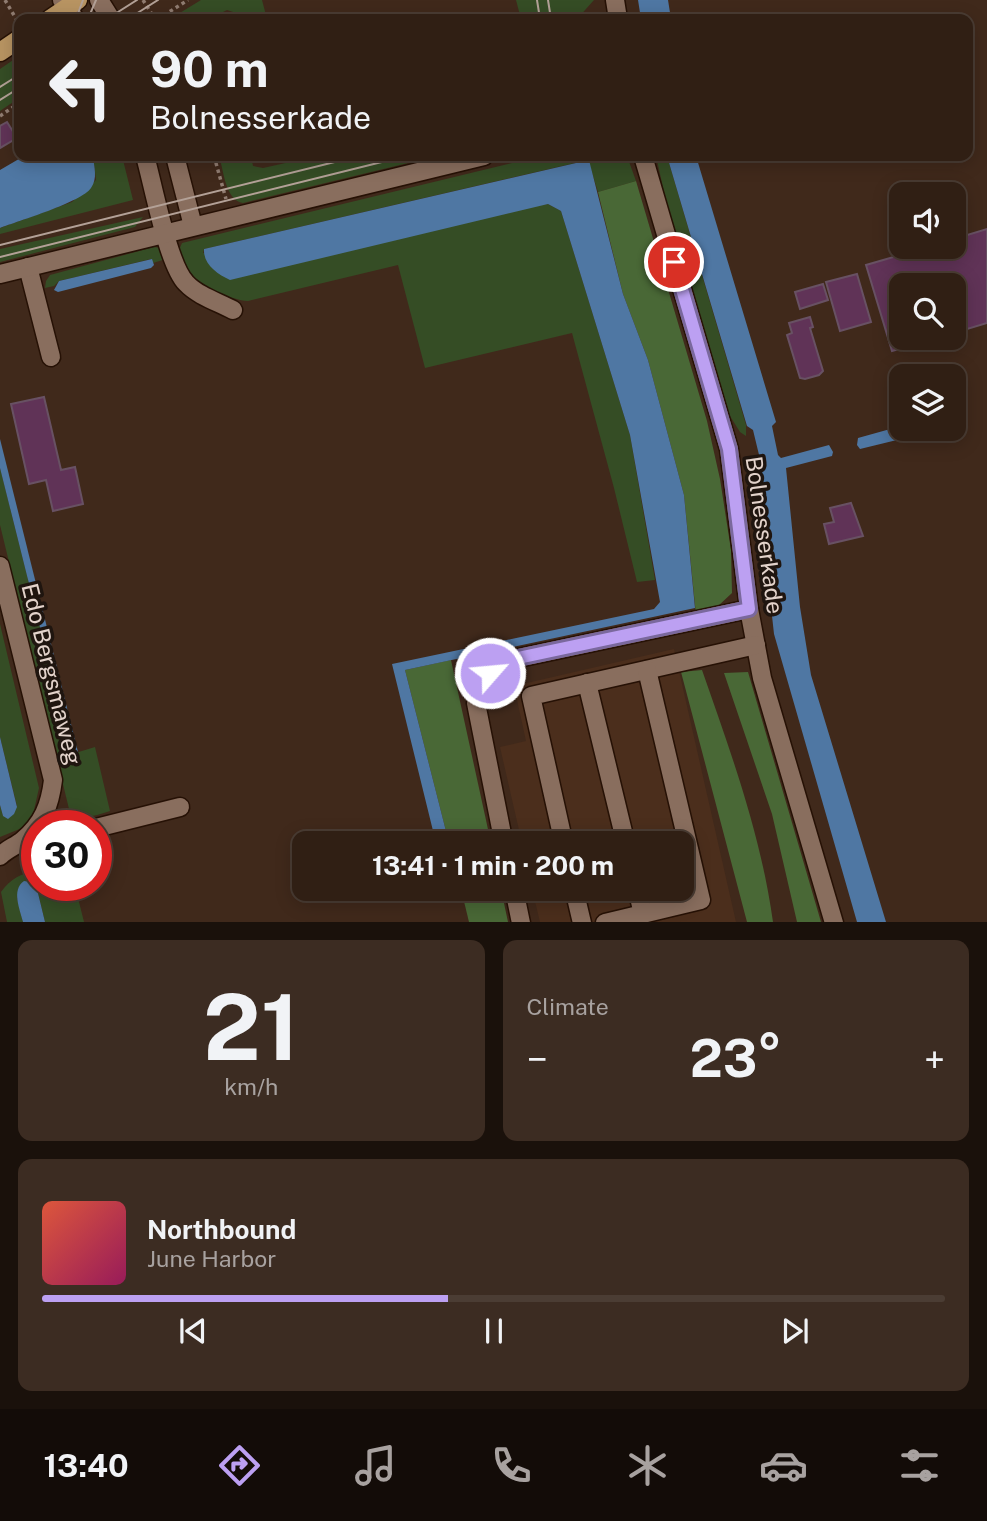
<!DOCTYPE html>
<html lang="en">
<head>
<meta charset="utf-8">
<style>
  body { margin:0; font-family:"Public Sans",sans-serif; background:#3c2c22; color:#f1f3f6; height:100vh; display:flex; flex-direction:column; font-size:26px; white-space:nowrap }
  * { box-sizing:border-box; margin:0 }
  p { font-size:23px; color:#a8a2a0 }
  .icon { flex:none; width:38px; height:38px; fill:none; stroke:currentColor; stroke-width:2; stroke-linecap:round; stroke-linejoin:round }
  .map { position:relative; height:922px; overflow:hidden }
  .details { display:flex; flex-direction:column; gap:18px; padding:18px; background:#1a110b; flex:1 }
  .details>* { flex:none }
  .hud { position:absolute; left:14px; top:14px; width:959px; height:147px; border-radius:14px; box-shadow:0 4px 18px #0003,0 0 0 2px #4b3d34; background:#301f14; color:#f1f3f6; overflow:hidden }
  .fabs { position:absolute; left:889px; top:182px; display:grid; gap:14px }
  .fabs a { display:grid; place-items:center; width:77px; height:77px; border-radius:14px; background:#301f14; box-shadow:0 4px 18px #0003,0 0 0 2px #4b3d34; font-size:35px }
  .speed { position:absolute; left:21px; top:810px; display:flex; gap:14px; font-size:35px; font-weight:700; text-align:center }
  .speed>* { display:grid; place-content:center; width:91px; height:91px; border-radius:50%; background:#301f14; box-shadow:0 4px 18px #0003,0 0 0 2px #4b3d34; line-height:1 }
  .speed .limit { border:10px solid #d22; background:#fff; color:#111 }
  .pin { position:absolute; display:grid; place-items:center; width:60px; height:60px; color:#fff; margin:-30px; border:4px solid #fff; border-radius:50%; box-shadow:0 2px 7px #0007 }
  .me { position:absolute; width:77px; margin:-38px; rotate:63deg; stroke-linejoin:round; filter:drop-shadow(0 0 5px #0008) }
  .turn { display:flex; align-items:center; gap:24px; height:147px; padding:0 21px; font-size:32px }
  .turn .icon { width:91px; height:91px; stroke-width:2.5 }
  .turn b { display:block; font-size:49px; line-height:60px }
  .big { font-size:52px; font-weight:700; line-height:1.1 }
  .details .widget { flex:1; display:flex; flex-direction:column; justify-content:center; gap:10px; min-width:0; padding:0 24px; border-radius:14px; background:#3c2c22 }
  .details .dial { align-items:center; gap:0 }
  .dial b { font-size:91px; line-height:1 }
  .song { display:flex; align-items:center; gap:21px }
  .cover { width:84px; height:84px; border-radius:10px; background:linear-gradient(135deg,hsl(10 70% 55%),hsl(330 70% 35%)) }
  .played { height:7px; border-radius:4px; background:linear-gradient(90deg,#bca0f2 45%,#4b3d34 45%) }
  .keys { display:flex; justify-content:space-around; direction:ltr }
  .heat { display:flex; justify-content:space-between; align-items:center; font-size:38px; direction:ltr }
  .details .tiles { flex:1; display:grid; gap:18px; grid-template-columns:1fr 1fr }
  .widget:last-child { grid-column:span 2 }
  .trip { position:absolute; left:292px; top:831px; width:402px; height:70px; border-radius:14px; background:#301f14; box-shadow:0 4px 18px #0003,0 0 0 2px #4b3d34; font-weight:700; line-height:70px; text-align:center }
  .tabs { display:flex; height:112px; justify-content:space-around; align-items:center; background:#130c08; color:#a8a2a0 }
  .tabs .icon { width:49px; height:49px }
  .tabs .current { color:#bca0f2 }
  .tabs b { font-size:32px; color:#f1f3f6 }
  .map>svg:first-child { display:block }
  .built { fill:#4b2e1c }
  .green { fill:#354d25 }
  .forest { fill:#496836 }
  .water { fill:#4f77a3 }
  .building { fill:#603357; stroke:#685163; stroke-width:2 }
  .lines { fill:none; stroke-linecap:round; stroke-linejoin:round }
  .minor-casing { stroke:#261105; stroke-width:21 }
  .major-casing { stroke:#261105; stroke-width:21 }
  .path { stroke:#907c71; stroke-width:3.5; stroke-dasharray:3.5 3.5; stroke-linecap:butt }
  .minor { stroke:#896e5e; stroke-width:18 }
  .major { stroke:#b89462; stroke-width:18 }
  .tram { stroke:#b3a197; stroke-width:2 }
  .route-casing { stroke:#7a689d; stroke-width:18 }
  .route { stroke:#bca0f2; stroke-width:12 }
  .labels { text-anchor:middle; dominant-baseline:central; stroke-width:7; stroke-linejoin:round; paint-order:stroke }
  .street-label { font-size:23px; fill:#e3d3cb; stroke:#1f150f }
</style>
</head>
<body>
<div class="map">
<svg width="987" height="923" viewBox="0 0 987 923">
  <rect width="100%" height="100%" fill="#40291b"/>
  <path class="built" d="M674 649 736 922H540L532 889H682V844L522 843 500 747 526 741 514 686Z"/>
  <g class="green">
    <path d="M201 0H262L267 19H240L233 12 227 10 219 14 216 19H170Z"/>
    <path d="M516 0H594L577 19H521Z"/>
    <path d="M19 56V98L0 111V69Z"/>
    <path d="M93 156H122L133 200 0 234V228L72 202 96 180Z"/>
    <path d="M219 156H251L253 166 263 168 317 156H437L243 203C225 200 224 171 219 156Z"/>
    <path d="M541 156H627L636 181 598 192 588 160 204 249 203 253 548 204 561 211 630 435 655 580 637 582 614 488 572 333 425 368 398 265 248 301C231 300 205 288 192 276 186 269 183 258 179 250L182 243Z"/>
    <path d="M656 156H667L746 425V436L740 432 730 416 667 205Z"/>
    <path d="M143 217 135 227 0 262V249Z"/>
    <path d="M154 247 160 248 166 259 153 263 151 259 59 281 54 286 45 288 46 281 50 275Z"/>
    <path d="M0 468 72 754 95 747 110 811C98 815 80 821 70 813L0 525Z"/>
    <path d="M0 624 39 788 32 819 22 828 0 837V805L3 816 17 806 0 737Z"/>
    <path d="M37 870V886H75L84 922H45L37 889 32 882 24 881 17 898 23 922H7L1 892C11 878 21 874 37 870Z"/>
  </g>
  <g class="forest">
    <path d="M636 181 707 421 720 479 731 550 732 593 718 606 696 615 684 495 648 360 623 294 598 192Z"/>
    <path d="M451 660 491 843H449L405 670Z"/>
    <path d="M702 670C731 753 761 835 773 922H747L681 672Z"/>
    <path d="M748 672 821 922H797L772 814 724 673Z"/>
    <path d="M461 889H501L508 922H469Z"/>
  </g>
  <g class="water">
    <path d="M638 0H668L671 19H641Z"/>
    <path d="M24 156H93C94 167 98 178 91 188 82 202 18 221 0 228V170Z"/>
    <path d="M667 156H696L776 422 772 426 778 455 781 458 829 445 833 452 832 456 786 468 800 607 811 675 886 922H857L774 634 755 462 760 459 753 430 747 426Z"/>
    <path d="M589 160 623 294 648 360 684 495 695 608 405 670 449 843H436L392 664 654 609 660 602 630 435 561 211 548 204 230 280C217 274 203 264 204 249Z"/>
    <path d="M152 259 154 265 151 268 58 292 54 290 59 281Z"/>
    <path d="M901 426V429H942L860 449 857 445 858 438Z"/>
    <path d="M0 439 78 752 72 755 0 468Z"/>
    <path d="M0 737 17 807 14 814 8 819 3 816 0 805Z"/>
    <path d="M24 881 32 882 37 889 45 922H23C20 909 11 890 24 881Z"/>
  </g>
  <g class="building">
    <path d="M7 122 17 138 0 148V126Z"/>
    <path d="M987 229V323L954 333V285H901V338H938L892 351 866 265 928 247H954V239Z"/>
    <path d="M857 274 871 322 840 331 826 282Z"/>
    <path d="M823 284 828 300 800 309 795 292Z"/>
    <path d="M810 317 813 327 810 328 823 371 819 375 805 379 800 378 787 335 792 333 789 323Z"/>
    <path d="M44 397 61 470 75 467 83 504 53 511 46 480 29 484 11 404Z"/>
    <path d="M851 503 863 536 829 544 824 524 834 522 830 508Z"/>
  </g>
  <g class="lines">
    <defs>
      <g id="minor">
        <path d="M62 0 75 19"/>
        <path d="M99 0 111 19"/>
        <path d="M615 0 618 19"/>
        <path d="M145 156C153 184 168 265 186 283 198 296 218 302 233 310"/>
        <path d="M175 156 193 226"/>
        <path d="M643 156 729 449 749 609 762 678 834 923"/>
        <path d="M28 267 51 357"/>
        <path d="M0 274 484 156"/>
        <path d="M0 566 53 780C50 805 43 823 23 840 16 846 7 849 0 856"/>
        <path d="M587 683 626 844"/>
        <path d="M96 828 180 807"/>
        <path d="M504 844 476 703 485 681 496 667 504 661 749 609"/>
        <path d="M564 844 531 696 756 645"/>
        <path d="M514 889 521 923"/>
        <path d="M574 889 582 923"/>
        <path d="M637 889 643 914"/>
        <path d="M605 923 701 900 647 670"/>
      </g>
      <g id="major">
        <path d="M50 19 78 0"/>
        <path d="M0 52 19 39"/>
      </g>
    </defs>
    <use href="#minor" class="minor-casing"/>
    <use href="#major" class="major-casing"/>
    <g class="path">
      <path d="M5 0 18 22"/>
      <path d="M143 0 155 19"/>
      <path d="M158 19 188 0"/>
      <path d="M0 116 19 103"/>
      <path d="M214 156 226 199"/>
    </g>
    <use href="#minor" class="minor"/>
    <use href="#major" class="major"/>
    <g class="tram">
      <path d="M537 0 540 19"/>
      <path d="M548 0 551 19"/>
      <path d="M76 19 83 0"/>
      <path d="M88 19 96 0"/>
      <path d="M107 19 137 0"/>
      <path d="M128 19 158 0"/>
      <path d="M0 87 19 75"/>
      <path d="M0 100 19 88"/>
      <path d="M0 245 359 156"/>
      <path d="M0 257 406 156"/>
    </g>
  </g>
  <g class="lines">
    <defs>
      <path id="route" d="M490 673 504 661 749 609 729 449 674 262"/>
    </defs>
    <use href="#route" class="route-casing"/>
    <use href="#route" class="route"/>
  </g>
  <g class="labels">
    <g class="street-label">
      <text transform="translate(765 535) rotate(82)">Bolnesserkade</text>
      <text transform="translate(52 674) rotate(76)">Edo Bergsmaweg</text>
    </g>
  </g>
</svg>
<div class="fabs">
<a><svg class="icon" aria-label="sound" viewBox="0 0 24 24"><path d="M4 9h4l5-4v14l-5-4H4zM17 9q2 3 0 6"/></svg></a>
<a><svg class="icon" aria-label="search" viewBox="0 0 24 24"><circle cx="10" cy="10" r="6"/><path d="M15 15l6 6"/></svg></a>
<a><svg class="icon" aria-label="layers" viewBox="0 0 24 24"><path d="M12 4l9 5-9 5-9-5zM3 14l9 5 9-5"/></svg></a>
</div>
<div class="speed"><div class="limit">30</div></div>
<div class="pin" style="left:674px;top:262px;background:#d93025"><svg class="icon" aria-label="arrive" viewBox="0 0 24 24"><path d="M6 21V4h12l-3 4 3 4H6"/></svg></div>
<svg class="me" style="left:490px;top:673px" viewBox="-20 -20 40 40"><circle r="17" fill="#bca0f2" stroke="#fff" stroke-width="3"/><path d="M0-11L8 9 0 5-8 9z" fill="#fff"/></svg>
<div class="trip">13:41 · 1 min · 200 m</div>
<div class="hud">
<div class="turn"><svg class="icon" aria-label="left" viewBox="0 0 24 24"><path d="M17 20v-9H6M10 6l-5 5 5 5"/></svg><div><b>90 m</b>Bolnesserkade</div></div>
</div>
</div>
<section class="details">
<div class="tiles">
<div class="widget dial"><b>21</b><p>km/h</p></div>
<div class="widget"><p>Climate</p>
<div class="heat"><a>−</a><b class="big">23°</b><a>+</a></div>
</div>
<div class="widget">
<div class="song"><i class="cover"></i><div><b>Northbound</b><p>June Harbor</p></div></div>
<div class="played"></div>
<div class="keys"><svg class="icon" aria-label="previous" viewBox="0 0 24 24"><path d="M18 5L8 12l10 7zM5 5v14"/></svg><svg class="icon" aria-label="pause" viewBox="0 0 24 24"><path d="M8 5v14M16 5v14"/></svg><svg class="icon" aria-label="next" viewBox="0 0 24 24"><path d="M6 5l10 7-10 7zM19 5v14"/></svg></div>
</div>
</div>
</section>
<nav class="tabs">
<b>13:40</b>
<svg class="icon current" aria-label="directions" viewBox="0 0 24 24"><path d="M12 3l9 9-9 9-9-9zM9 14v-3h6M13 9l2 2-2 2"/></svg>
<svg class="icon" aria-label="music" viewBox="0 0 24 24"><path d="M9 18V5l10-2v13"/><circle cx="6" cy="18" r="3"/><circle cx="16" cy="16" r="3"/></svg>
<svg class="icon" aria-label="phone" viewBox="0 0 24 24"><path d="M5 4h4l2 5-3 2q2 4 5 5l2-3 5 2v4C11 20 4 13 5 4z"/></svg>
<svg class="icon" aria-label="climate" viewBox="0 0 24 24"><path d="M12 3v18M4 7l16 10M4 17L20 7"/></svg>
<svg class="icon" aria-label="car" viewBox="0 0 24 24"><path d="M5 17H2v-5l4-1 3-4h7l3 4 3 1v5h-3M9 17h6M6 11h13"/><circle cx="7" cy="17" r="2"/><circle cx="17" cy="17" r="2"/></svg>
<svg class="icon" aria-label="filters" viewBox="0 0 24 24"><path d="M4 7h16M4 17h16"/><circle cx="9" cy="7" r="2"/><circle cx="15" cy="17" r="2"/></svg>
</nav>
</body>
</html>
